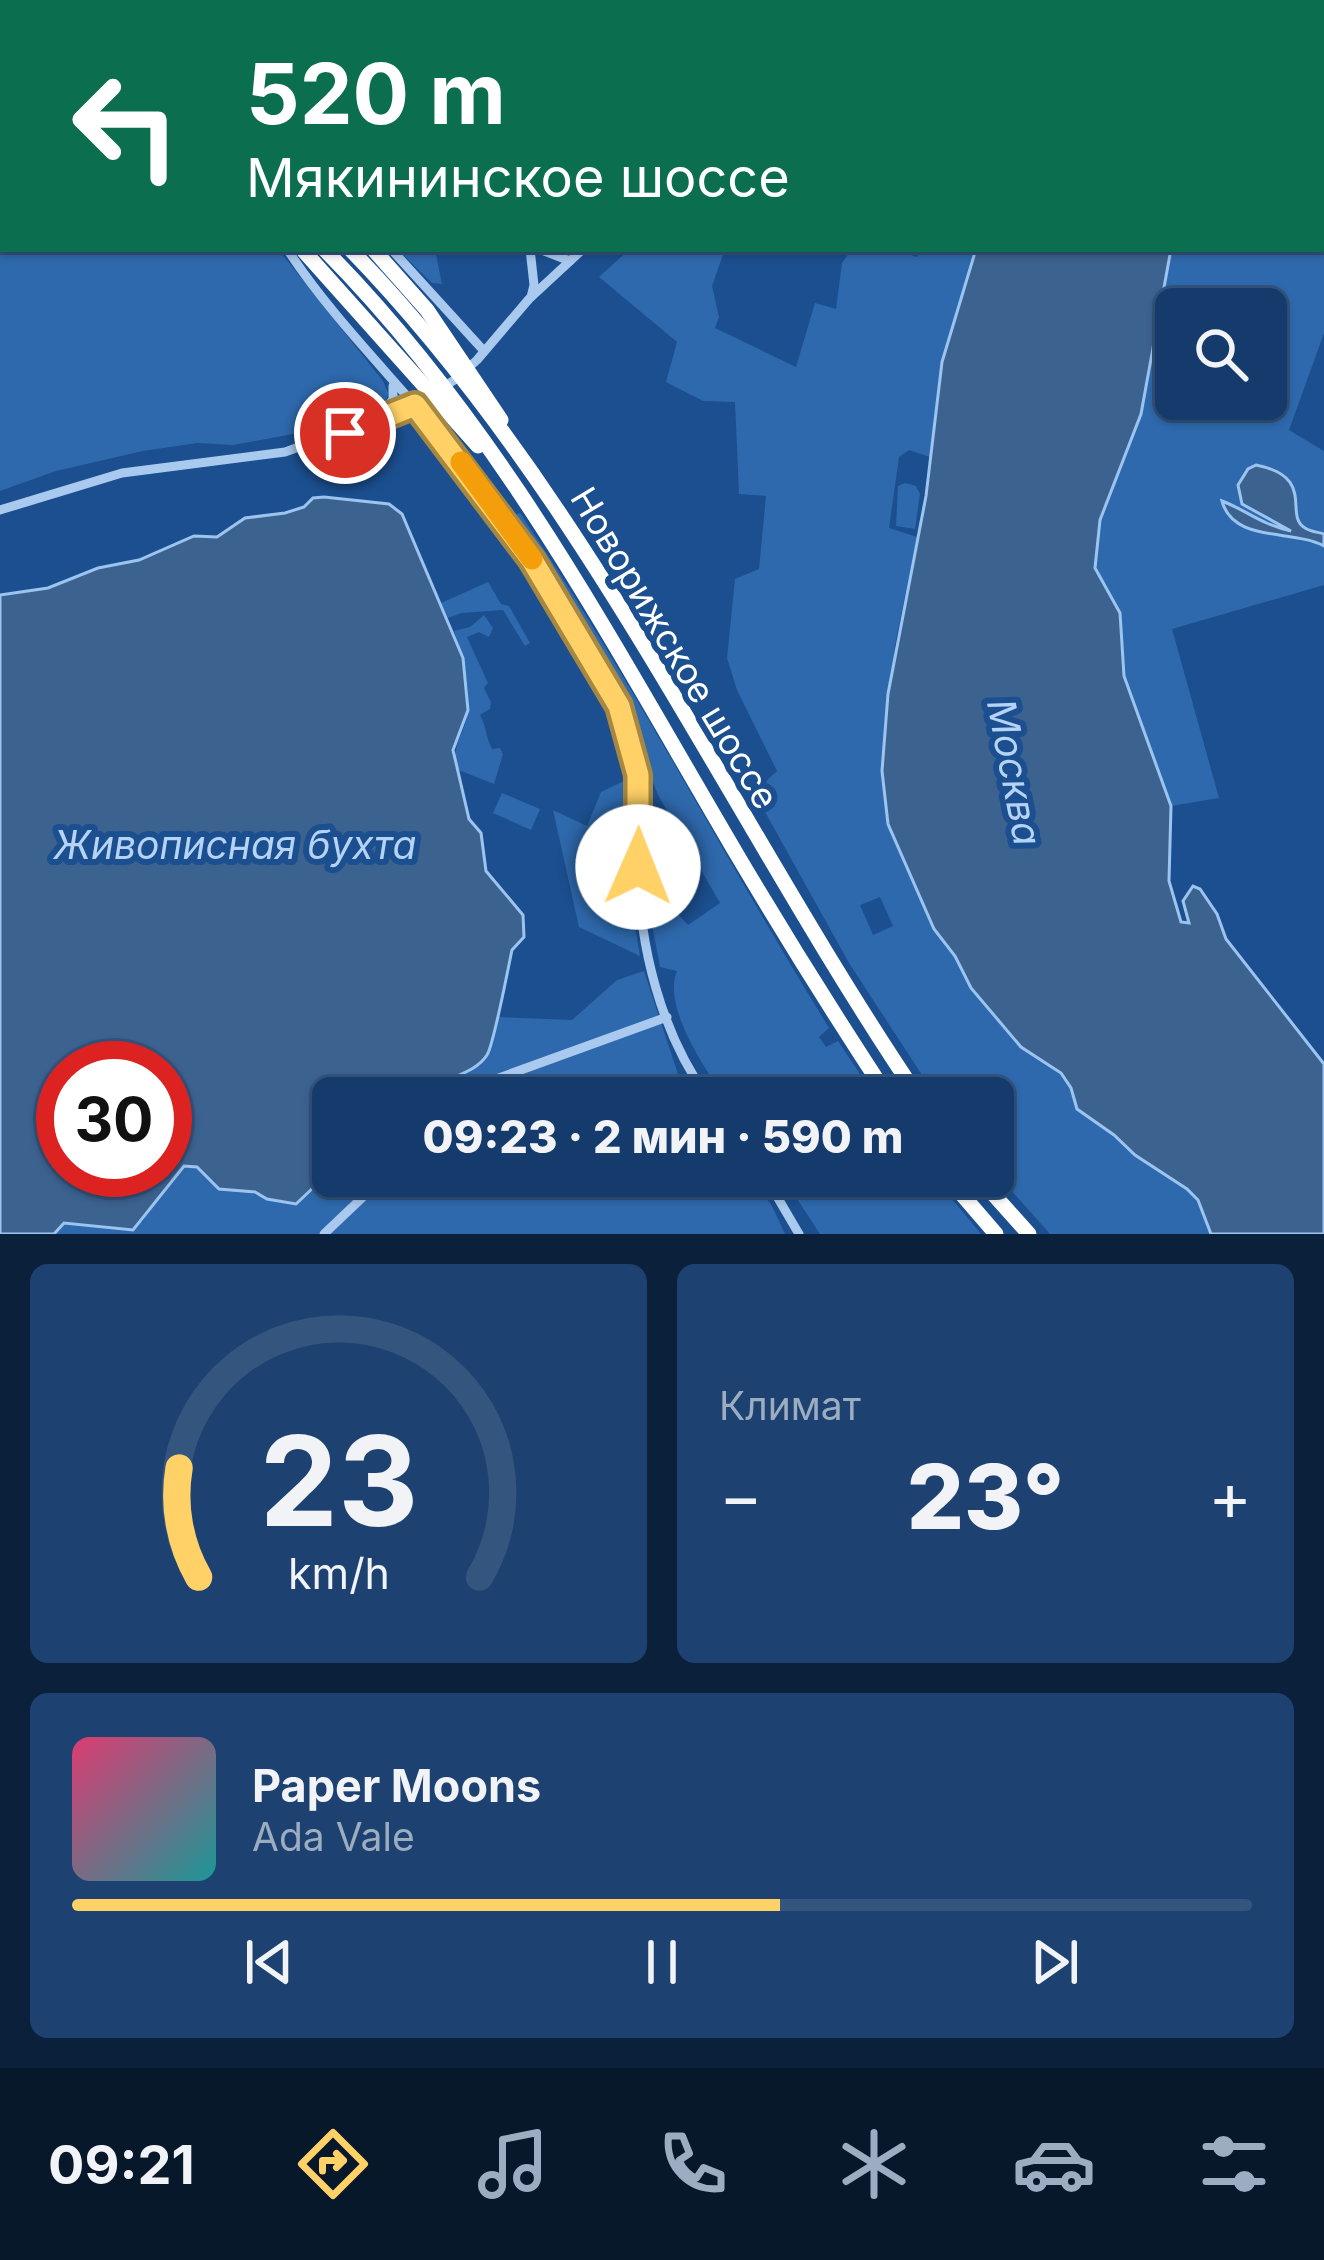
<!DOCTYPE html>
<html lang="ru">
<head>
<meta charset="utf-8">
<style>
  body { margin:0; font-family:Inter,sans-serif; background:#1d4271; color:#f1f3f6; height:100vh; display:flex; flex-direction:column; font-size:45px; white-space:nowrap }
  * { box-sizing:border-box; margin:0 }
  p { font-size:39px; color:#9dadc1 }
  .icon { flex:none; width:66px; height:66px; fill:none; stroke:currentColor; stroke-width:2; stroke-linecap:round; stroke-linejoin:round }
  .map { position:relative; height:1234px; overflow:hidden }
  .details { display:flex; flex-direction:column; gap:30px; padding:30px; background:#0b203b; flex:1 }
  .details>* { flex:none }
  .hud { position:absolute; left:0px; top:0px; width:1326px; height:252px; box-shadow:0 3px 9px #0004,0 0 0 3px #33557e; background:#0b6e4f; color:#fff; overflow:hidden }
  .buttons { position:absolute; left:1155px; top:288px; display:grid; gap:24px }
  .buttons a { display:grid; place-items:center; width:132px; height:132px; border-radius:18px; background:#143b6b; box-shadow:0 3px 9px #0004,0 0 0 3px #33557e; font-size:60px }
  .speed { position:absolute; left:36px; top:1041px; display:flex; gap:24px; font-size:60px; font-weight:700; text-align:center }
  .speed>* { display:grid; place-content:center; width:156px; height:156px; border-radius:50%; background:#143b6b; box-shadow:0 3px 9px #0004,0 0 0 3px #33557e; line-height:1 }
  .speed .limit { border:18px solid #d22; background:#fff; color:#111 }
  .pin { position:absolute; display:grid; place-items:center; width:102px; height:102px; color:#fff; margin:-51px; border:6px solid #fff; border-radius:50%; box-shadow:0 3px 12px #0007 }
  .me { position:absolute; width:132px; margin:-66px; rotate:1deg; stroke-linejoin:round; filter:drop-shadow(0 0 9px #0008) }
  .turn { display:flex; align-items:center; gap:42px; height:252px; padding:0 48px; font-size:54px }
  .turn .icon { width:156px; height:156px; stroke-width:2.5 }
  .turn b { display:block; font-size:84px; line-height:102px }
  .big { font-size:90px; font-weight:800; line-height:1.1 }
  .details .widget { flex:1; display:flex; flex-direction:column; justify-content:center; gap:18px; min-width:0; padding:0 42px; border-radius:18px; background:#1d4271 }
  .details .dial { align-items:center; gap:0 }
  .dial svg { height:312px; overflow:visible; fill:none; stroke:#33557e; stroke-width:7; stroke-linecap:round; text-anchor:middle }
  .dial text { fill:#f1f3f6; stroke:none }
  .song { display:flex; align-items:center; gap:36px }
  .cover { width:144px; height:144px; border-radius:18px; background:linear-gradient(135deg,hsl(340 70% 55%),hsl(180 70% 35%)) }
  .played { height:12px; border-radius:6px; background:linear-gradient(90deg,#ffd166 60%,#33557e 60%) }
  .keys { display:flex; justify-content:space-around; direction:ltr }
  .heat { display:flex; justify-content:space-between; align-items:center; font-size:66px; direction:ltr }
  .details .tiles { flex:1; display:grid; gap:30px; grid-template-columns:1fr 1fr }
  .widget:last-child { grid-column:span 2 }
  .trip { position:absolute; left:312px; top:1077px; width:702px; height:120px; border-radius:18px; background:#143b6b; box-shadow:0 3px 9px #0004,0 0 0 3px #33557e; font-weight:800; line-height:120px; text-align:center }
  .tabs { display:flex; height:192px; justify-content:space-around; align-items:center; background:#08182b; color:#9dadc1 }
  .tabs .icon { width:84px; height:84px }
  .tabs .current { color:#ffd166 }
  .tabs b { font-size:54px; color:#f1f3f6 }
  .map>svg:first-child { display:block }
  .green { fill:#2e69ad; fill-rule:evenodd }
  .water { fill:#3c6290; stroke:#9cc4f0; stroke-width:3; fill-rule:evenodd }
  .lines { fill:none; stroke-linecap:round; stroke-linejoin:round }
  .minor { stroke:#a9c9ee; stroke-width:9 }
  .highway { stroke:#fff; stroke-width:15 }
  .route-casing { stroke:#a68842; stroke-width:30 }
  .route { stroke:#ffd166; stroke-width:21 }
  .slow { stroke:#f59e0b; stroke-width:21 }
  .labels { text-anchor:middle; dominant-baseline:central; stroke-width:12; stroke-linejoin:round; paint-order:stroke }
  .street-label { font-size:36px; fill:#fff; stroke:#1b4f8f }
  .water-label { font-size:39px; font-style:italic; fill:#b5d3f5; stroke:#1b4f8f }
</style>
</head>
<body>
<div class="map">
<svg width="1324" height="1234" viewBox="0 0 1324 1234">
  <rect width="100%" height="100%" fill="#1b4f8f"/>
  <g class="green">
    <path d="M145 0H394L395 3H149Z"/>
    <path d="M1277 0H1324V333L1289 430 1324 451V585L1172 629 1219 798 1171 806 1124 676 1120 613 1095 568 1100 520 1141 414 1171 249H1323V3H1276ZM1176 309H1266V399H1176Z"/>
    <path d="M0 52 3 249H278L383 381 388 393 386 404 370 406 304 432 233 445 197 443 143 451 56 471 0 491Z"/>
    <path d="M397 249H435L442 284 432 283Z"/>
    <path d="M630 249H725L712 286 719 317 715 328 796 367 815 303 836 309 842 263 852 249H894L917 257 921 249H976L942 362 930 457 909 450 899 457 889 528 917 537 895 645 882 771 888 824 934 929 955 956 971 988 1021 1047 1061 1073 1071 1088 1077 1109 1114 1135 1135 1155 1187 1189 1198 1200 1211 1234H1050L993 1170V1098H937L849 963 754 792 777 771 737 690 727 658 735 579 759 569 766 496 739 494 735 402 703 401 666 382 677 342 599 277ZM880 897 893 926 873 935 860 905Z"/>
    <path d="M905 483 916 486 920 494 915 529 896 526 898 486Z"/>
    <path d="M508 507 515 515 520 513C632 679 724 858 829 1028L819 1037 826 1047 838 1041 876 1098H725C705 1069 662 1006 677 971L660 967 650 914 679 915 688 925 720 903 658 795 624 709 503 510Z"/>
    <path d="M488 582 501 604 509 606 530 643 525 646 503 610 462 613 448 618 441 603Z"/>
    <path d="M484 615 493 628 489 637 479 632 467 637 488 683 484 688 491 702 490 709 480 715C487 728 485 735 492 749L500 748 503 754 494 784 456 769C452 742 465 735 468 710 470 684 462 655 454 631L470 627Z"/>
    <path d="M630 778 632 908 640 956 579 927 553 810 587 826 601 792Z"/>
    <path d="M502 793 540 809 531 830 493 813Z"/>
    <path d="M644 971 678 1074 694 1098H423C438 1076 473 1078 487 1055 493 1046 494 1027 496 1017L572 1020 617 980Z"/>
    <path d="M184 1166 197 1167C226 1202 236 1183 267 1199L340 1176H750L772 1206 785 1234H54L63 1223 90 1227 143 1221 149 1206Z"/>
    <path d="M782 1176H933L981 1234H820Z"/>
  </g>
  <g class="water">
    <path d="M1090 0H1277L1089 3Z"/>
    <path d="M976 249H1171L1141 414 1100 520 1095 568 1120 613 1124 676 1171 806 1169 881 1181 922 1189 923 1183 901 1193 886 1200 889 1217 914 1226 939 1324 1064V1234H1211L1198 1200 1187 1189 1135 1155 1114 1135 1077 1109 1071 1088 1061 1073 1021 1047 971 988 955 956 934 929 888 824 882 771 888 694 926 496 942 362Z"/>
    <path d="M1256 465C1317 477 1283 515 1305 528 1311 532 1318 532 1324 534V546C1293 529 1233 543 1222 501 1246 510 1260 524 1291 531L1242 504 1238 485 1248 469Z"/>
    <path d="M324 497 389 504 402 514 463 658 468 710 453 750 469 819 481 833 486 871 523 915 524 937 512 950C508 968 494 1044 487 1055 472 1078 438 1076 423 1098H333V1176H340L315 1186 296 1204 267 1199 255 1192 219 1189 197 1167 184 1166 133 1230 64 1223 54 1234H0V595L48 588 98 568 139 560 194 536 217 537 245 518 285 513 304 507 313 498ZM165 1068V1170H63V1068Z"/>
  </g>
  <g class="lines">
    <g class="minor">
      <path d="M486 0V3"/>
      <path d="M594 0 603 3"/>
      <path d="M815 3 816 0"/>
      <path d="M287 249C325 307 374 358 420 411 491 494 580 612 622 713 643 763 638 813 638 866 639 946 661 1033 708 1098"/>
      <path d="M391 249 484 351"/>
      <path d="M530 249 534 285 531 297"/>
      <path d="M539 249 570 261"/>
      <path d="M380 418 393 399V386"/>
      <path d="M0 510 122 473 285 452 415 405 456 379 477 360 529 299 583 249"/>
      <path d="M466 1098 496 1079 667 1017"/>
      <path d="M765 1176 799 1234"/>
      <path d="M324 1234 385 1176"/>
    </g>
    <g class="highway">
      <path d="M28 0 32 3"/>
      <path d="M51 0 54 3"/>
      <path d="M83 0 86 3"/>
      <path d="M97 0 101 3"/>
      <path d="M302 249 478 446"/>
      <path d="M324 249C502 429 612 643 739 858 787 939 837 1019 889 1098"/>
      <path d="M350 249C589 495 729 817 919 1098"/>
      <path d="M373 249 427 310 501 420"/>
      <path d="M946 1176 996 1234"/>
      <path d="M977 1176 1029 1234"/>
    </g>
  </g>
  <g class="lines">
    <defs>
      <path id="route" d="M345 433 415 405 532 560 619 706 638 775V867"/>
    </defs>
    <use href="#route" class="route-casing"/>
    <use href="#route" class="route"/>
    <path class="slow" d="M461 462 532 559"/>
  </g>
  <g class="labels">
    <g class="street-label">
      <text transform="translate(675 648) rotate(59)">Новорижское шоссе</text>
    </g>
    <g class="water-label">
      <text transform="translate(1015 772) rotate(79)">Москва</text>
      <text x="235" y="844">Живописная бухта</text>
    </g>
  </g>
</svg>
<div class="buttons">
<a><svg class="icon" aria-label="search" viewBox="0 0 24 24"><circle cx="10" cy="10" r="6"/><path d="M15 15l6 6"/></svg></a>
</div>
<div class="speed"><div class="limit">30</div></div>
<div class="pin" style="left:345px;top:433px;background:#d93025"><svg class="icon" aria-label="arrive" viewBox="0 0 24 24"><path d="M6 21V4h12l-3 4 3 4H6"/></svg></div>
<svg class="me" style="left:638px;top:867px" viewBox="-20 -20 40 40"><circle r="19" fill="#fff"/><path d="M0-13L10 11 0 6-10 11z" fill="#ffd166"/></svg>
<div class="trip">09:23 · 2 мин · 590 m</div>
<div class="hud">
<div class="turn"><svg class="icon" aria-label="left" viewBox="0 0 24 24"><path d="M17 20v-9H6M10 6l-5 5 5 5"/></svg><div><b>520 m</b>Мякининское шоссе</div></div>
</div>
</div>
<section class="details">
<div class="tiles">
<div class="widget dial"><svg viewBox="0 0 100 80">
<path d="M14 69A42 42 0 1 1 86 69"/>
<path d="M14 69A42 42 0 0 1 9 41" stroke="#ffd166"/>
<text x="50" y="56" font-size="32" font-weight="700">23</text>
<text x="50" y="72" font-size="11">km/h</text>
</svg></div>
<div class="widget"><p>Климат</p>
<div class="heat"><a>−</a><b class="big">23°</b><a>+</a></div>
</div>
<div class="widget">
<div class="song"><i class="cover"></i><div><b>Paper Moons</b><p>Ada Vale</p></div></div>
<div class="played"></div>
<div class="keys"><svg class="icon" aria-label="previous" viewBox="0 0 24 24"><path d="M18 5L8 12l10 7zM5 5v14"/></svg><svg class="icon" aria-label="pause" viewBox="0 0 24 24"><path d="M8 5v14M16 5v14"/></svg><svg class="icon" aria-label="next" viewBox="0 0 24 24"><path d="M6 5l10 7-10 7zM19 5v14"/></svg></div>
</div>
</div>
</section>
<nav class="tabs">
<b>09:21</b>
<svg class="icon current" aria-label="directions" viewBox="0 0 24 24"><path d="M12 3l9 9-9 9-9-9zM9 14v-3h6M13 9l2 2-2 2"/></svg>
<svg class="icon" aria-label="music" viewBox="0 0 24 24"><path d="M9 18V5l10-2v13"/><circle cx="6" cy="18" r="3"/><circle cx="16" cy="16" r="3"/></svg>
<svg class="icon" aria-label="phone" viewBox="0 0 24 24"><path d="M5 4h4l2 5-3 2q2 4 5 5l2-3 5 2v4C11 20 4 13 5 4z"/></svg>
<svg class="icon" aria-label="climate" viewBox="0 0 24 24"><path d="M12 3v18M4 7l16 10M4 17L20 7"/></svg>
<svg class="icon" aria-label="car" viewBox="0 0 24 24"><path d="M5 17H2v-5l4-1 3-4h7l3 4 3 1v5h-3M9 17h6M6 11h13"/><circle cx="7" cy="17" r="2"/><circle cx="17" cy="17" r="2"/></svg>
<svg class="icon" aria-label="filters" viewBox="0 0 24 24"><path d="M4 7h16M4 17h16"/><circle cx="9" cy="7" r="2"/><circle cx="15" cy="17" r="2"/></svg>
</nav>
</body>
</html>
